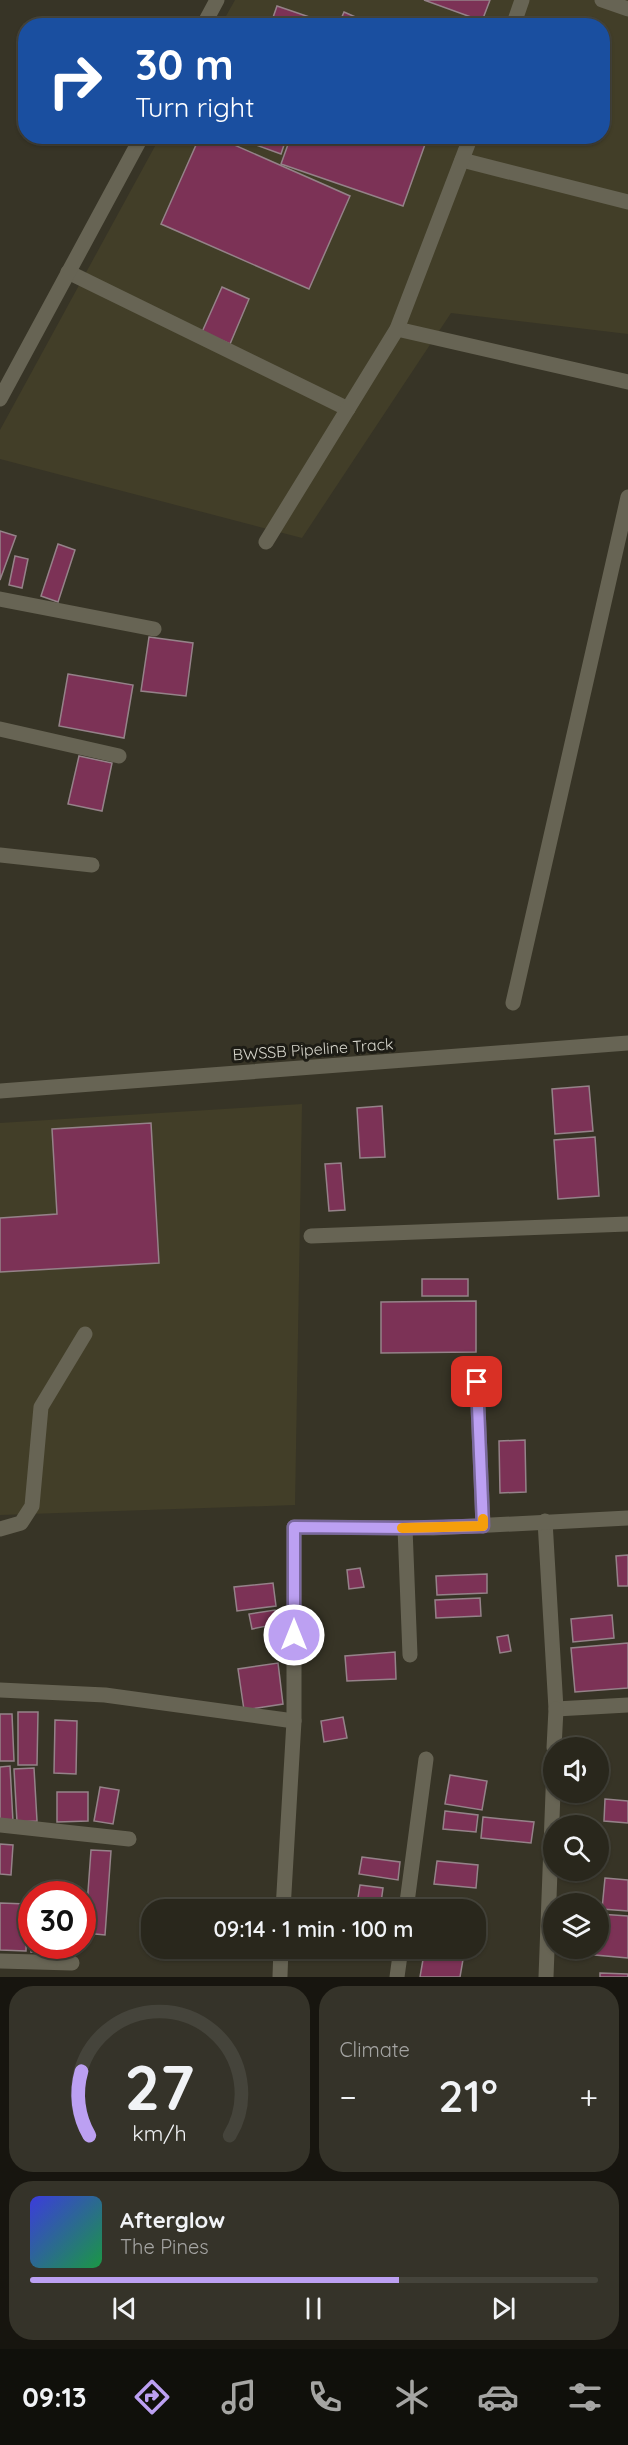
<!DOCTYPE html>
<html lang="en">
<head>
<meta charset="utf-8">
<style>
  body { margin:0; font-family:Quicksand,sans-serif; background:#353329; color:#f1f3f6; height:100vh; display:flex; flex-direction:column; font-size:22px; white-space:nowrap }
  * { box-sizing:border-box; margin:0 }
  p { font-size:20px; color:#a5a5a3 }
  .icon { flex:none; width:33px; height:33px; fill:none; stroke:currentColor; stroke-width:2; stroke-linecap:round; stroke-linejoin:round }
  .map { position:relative; height:1977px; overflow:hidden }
  .side { display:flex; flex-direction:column; gap:9px; padding:9px; background:#17150f; flex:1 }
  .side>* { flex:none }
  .top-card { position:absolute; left:18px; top:18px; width:592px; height:126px; border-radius:24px; box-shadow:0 2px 4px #0004,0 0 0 2px #45443b; background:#1a4fa0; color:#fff; overflow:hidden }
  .fabs { position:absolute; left:543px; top:1737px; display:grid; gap:12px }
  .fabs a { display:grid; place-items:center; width:66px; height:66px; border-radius:50%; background:#29271c; box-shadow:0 2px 4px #0004,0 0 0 2px #45443b; font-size:30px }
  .speed { position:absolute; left:18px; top:1881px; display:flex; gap:12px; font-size:30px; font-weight:700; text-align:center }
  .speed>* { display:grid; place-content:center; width:78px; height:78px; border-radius:50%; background:#29271c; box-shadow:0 2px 4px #0004,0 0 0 2px #45443b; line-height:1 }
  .speed .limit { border:9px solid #d22; background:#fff; color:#111 }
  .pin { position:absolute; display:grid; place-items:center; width:51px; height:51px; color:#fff; margin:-26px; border-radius:12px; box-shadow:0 3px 9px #0006 }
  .me { position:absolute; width:66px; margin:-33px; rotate:0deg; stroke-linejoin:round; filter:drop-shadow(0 0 4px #0008) }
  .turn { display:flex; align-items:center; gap:21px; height:126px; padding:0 18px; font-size:27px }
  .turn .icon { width:78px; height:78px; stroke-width:2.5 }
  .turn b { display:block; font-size:42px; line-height:51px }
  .big { font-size:45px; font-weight:600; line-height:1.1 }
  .side .widget { flex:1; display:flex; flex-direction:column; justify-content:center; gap:9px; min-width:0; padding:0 21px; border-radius:24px; background:#353329 }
  .side .dial { align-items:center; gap:0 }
  .dial svg { height:156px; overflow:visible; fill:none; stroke:#45443b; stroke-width:7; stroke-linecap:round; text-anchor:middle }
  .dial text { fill:#f1f3f6; stroke:none }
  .song { display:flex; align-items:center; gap:18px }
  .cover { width:72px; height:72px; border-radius:9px; background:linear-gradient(135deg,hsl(240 70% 55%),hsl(140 70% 35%)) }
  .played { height:6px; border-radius:3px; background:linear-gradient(90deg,#bca0f2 65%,#45443b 65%) }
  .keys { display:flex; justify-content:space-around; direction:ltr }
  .heat { display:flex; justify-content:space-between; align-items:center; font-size:33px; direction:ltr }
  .side .tiles { flex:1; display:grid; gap:9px; grid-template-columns:1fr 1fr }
  .widget:last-child { grid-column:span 2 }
  .trip { position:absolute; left:141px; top:1899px; width:345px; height:60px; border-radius:24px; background:#29271c; box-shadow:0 2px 4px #0004,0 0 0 2px #45443b; font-weight:600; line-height:60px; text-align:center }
  .dock { display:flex; height:96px; justify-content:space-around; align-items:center; background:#10100b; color:#a5a5a3 }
  .dock .icon { width:42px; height:42px }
  .dock .active { color:#bca0f2 }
  .dock b { font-size:27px; color:#f1f3f6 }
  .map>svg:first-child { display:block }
  .built { fill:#423e28 }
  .building { fill:#7c3256; stroke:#958289; stroke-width:1.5 }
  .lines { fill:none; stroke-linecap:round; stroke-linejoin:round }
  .lane { stroke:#676454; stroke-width:15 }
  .street { stroke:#676454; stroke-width:15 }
  .route-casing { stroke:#7a689d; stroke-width:15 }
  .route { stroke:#bca0f2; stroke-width:10 }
  .slow { stroke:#f59e0b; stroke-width:10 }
  .labels { text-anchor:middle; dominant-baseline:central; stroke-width:6; stroke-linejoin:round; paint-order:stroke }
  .street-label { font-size:16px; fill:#d6d5cb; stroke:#1d1c15 }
</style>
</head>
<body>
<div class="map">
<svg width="628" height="1977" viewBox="0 0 628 1977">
  <rect width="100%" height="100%" fill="#373426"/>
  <g class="built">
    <path d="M235 0H628V334L451 313 302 538 0 459V430L160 137 603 136V26L221 25Z"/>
    <path d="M302 1104 295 1505 0 1515V1123Z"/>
  </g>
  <g class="building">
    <path d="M424 0H490L482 21Z"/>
    <path d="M277 6 327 23 326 26H270Z"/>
    <path d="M344 12 376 26H338Z"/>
    <path d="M200 136H214L350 196 309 289 161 224Z"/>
    <path d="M231 136H287L281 154Z"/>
    <path d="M291 136H428L403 206 281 164Z"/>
    <path d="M222 287 249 299 230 344 202 332Z"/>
    <path d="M0 531 16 536 0 580Z"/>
    <path d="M58 544 75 550 58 602 41 596Z"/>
    <path d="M15 556 28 559 22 588 9 585Z"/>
    <path d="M149 637 193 643 186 696 141 691Z"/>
    <path d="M68 674 133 685 124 738 59 726Z"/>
    <path d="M79 756 112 763 102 811 68 804Z"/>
    <path d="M589 1086 593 1131 555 1134 552 1089Z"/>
    <path d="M382 1106 385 1157 360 1158 357 1108Z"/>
    <path d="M151 1123 159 1263 0 1272V1218L57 1214 52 1129Z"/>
    <path d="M595 1137 599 1196 558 1199 554 1140Z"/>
    <path d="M341 1163 345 1210 329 1211 325 1164Z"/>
    <rect x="422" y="1279" width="46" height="17"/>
    <path d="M476 1301V1352L381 1353V1302Z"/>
    <path d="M525 1440 526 1492 500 1493 499 1441Z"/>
    <path d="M628 1555V1586H618L616 1556Z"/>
    <path d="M360 1568 364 1587 349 1589 347 1570Z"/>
    <path d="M487 1574V1593L437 1595 436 1576Z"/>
    <path d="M273 1583 276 1606 237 1611 234 1587Z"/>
    <path d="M480 1598 481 1616 436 1618 435 1600Z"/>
    <path d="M275 1610 277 1624 252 1629 249 1614Z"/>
    <path d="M612 1615 614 1638 573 1642 571 1619Z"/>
    <path d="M508 1635 511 1651 500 1653 497 1637Z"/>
    <path d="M628 1643V1688L575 1692 571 1648Z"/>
    <path d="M395 1652 396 1679 347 1681 345 1656Z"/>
    <path d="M278 1663 283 1704 244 1710 238 1669Z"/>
    <path d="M18 1712H38L37 1765H18Z"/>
    <path d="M0 1714H12L14 1761H0Z"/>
    <path d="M343 1717 347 1738 324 1742 321 1721Z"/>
    <path d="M55 1720 77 1721 76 1774 54 1773Z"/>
    <path d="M10 1766 13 1822H0V1767Z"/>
    <path d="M34 1768 37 1821 17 1822 14 1769Z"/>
    <path d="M450 1775 487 1781 482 1810 445 1804Z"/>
    <path d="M100 1787 119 1790 113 1824 94 1821Z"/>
    <path d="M57 1792H88V1821L57 1822Z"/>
    <path d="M605 1799 628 1801V1823L604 1821Z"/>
    <path d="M445 1811 478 1815 476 1832 443 1829Z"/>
    <path d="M483 1817 534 1822 531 1843 481 1838Z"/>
    <path d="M0 1844 13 1845 11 1875 0 1874Z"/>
    <path d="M91 1850 111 1851 105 1935 85 1933Z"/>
    <path d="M362 1857 400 1862 398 1880 359 1874Z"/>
    <path d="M437 1861 478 1865 476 1888 434 1884Z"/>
    <path d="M605 1878 628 1880V1911L602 1909Z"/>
    <path d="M360 1885 383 1888 380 1910H356Z"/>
    <path d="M50 1886H76L77 1894H51Z"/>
    <path d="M0 1903 27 1904 26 1951 0 1950Z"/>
    <path d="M599 1914 628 1916V1958L595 1955 596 1948H598Z"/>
    <path d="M32 1932V1946H45V1953L31 1952Z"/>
    <path d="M425 1948H465L460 1977H420Z"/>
    <path d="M600 1973 628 1974V1977H600Z"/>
  </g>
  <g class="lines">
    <g class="lane">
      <path d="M602 0 628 9"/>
      <path d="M513 26 522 0"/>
      <path d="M462 160 628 202"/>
      <path d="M68 272 348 409"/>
      <path d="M397 329 628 382"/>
      <path d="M266 542 397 329 471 136"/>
      <path d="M513 1003 628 497"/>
      <path d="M0 1529 21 1523 32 1506 41 1407 85 1334"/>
    </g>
    <g class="street">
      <path d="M203 26 217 0"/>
      <path d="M0 399 142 136"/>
      <path d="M0 599 154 629"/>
      <path d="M0 729 119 756"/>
      <path d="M0 855 92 865"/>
      <path d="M0 1091 628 1043"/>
      <path d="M311 1236 628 1224"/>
      <path d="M477 1382 483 1526"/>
      <path d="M545 1521 556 1709 628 1705"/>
      <path d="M405 1528 410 1655"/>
      <path d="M0 1690 105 1695 294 1721"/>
      <path d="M554 1748 556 1709"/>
      <path d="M0 1825 129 1839"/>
      <path d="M283 1910 294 1721V1527L433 1528 628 1518"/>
      <path d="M406 1910 426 1759"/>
      <path d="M0 1961 72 1963"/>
      <path d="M280 1976 281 1948"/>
      <path d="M397 1977 401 1948"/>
      <path d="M546 1977 554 1766"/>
    </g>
  </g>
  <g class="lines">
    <defs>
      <path id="route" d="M294 1635V1527L405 1528 483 1526 477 1382"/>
    </defs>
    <use href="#route" class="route-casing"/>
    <use href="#route" class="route"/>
    <path class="slow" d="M402 1528 483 1526V1519"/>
  </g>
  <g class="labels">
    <g class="street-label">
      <text transform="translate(313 1049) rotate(-4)">BWSSB Pipeline Track</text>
    </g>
  </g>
</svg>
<div class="fabs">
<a><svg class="icon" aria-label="sound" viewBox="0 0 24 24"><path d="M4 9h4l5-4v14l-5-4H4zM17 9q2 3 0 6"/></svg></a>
<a><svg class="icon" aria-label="search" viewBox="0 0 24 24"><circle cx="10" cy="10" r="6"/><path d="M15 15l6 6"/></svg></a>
<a><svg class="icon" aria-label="layers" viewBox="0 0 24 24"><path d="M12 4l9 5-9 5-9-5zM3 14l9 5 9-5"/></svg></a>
</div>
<div class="speed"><div class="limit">30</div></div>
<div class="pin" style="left:477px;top:1382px;background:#d93025"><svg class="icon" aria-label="arrive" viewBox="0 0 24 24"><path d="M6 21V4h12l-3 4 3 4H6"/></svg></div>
<svg class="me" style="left:294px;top:1635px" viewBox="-20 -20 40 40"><circle r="17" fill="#bca0f2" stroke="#fff" stroke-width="3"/><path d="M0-11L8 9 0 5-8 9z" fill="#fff"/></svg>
<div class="trip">09:14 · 1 min · 100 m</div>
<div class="top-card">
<div class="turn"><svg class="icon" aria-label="right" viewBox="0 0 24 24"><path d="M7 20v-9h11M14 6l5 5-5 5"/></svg><div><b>30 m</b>Turn right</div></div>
</div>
</div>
<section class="side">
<div class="tiles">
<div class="widget dial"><svg viewBox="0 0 100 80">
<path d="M14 69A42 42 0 1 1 86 69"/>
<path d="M14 69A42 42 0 0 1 10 36" stroke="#bca0f2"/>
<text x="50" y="56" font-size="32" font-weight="700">27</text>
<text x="50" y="72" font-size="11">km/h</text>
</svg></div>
<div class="widget"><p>Climate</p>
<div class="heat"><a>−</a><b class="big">21°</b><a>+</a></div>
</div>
<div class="widget">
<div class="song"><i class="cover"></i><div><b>Afterglow</b><p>The Pines</p></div></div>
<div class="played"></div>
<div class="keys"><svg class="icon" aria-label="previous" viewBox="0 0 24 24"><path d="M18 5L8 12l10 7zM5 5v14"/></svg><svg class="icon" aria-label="pause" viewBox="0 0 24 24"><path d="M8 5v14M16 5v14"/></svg><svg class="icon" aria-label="next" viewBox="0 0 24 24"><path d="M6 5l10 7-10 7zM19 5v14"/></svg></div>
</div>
</div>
</section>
<nav class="dock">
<b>09:13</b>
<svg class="icon active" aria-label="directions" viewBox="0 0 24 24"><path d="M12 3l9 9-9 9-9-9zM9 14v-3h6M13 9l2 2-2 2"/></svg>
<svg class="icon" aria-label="music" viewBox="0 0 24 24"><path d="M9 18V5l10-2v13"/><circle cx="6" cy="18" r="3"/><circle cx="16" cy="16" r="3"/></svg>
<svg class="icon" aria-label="phone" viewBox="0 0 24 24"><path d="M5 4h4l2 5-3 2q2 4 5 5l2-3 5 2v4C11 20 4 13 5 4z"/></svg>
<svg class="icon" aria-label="climate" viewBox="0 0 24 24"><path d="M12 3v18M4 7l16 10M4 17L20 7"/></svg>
<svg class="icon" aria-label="car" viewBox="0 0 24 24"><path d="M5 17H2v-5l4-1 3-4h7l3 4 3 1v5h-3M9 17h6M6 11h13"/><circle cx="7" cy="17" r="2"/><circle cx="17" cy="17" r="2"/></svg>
<svg class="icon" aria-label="filters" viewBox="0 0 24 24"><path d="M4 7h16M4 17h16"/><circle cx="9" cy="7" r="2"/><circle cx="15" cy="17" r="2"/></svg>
</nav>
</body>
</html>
